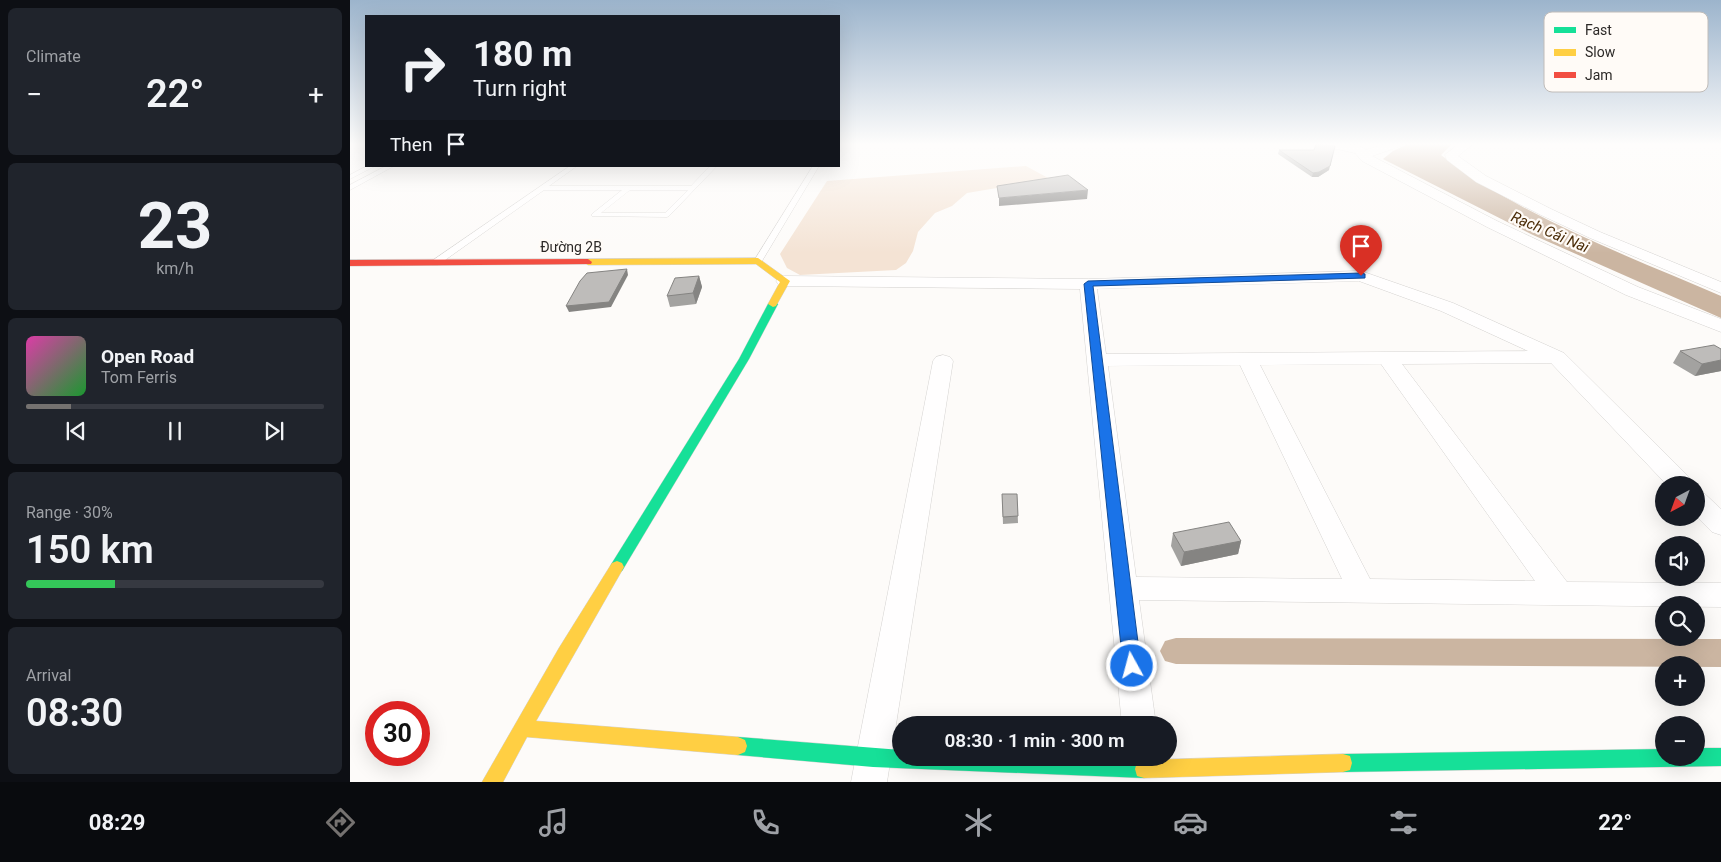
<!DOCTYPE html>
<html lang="en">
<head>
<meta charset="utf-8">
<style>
  body { margin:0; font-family:Roboto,sans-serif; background:#20242c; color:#f1f3f6; height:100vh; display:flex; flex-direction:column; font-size:19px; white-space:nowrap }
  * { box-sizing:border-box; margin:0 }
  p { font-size:16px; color:#9ea1a6 }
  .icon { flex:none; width:28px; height:28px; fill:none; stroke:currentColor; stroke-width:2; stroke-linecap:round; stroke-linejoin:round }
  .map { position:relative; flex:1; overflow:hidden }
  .details { display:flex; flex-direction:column; gap:8px; padding:8px; background:#0d0f14; width:350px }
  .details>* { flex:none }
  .top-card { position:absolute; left:15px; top:15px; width:475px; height:152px; border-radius:0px; box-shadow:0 5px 20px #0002; background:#171b24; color:#f1f3f6; overflow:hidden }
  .needle { width:32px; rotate:221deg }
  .buttons { position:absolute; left:1305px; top:476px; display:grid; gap:10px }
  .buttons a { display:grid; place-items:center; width:50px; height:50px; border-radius:50%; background:#171b24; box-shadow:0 5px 20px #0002; font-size:25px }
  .speed { position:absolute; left:15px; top:701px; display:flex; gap:10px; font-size:25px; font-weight:700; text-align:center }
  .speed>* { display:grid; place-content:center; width:65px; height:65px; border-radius:50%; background:#171b24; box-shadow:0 5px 20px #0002; line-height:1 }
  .speed .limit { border:8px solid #d22; background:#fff; color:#111 }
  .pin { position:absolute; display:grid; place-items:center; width:42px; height:42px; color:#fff; margin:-51px -21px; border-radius:50% 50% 50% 0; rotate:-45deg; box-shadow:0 0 5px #0007 }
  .pin .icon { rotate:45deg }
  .me { position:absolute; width:55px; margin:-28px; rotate:353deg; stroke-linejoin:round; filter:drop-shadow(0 0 4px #0008) }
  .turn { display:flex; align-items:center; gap:18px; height:105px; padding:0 25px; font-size:22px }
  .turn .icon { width:65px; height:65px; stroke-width:2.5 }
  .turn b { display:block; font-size:35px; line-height:42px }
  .then { display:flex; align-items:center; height:48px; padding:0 25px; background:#0003; gap:10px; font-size:19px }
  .big { font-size:38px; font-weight:600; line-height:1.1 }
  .details .tile { flex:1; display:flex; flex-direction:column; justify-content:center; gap:8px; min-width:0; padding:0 18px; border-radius:8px; background:#20242c }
  .details .dial { align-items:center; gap:0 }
  .dial b { font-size:65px; line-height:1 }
  .song { display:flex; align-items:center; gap:15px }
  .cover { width:60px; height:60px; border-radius:8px; background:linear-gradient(135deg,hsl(320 70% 55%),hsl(130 70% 35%)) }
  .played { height:5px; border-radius:2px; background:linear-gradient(90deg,#757270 15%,#363941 15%) }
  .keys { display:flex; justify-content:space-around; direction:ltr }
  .heat { display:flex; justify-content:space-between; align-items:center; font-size:28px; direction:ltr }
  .charge { height:8px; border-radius:4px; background:linear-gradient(90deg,#34c759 30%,#363941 0) }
  .trip { position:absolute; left:542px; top:716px; width:285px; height:50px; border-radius:25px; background:#171b24; box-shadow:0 5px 20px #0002; font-weight:600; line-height:50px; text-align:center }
  .dock { display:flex; height:80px; justify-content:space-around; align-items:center; background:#090b0e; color:#9ea1a6 }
  .dock .icon { width:35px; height:35px }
  .dock .current { color:#757270 }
  .dock b { font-size:22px; color:#f1f3f6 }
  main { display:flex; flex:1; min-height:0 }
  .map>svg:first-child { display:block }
  .green { fill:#f4e3d4 }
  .water { fill:#cbb5a1 }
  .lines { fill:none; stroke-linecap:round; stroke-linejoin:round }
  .canal { fill:#cbb5a1; fill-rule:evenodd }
  .lane-casing { stroke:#d5d3d1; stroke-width:1 }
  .street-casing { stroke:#d5d3d1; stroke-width:1 }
  .fast-casing { stroke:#d5d3d1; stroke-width:1 }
  .slow-casing { stroke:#d5d3d1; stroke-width:1 }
  .jam-casing { stroke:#d5d3d1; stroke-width:1 }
  .lane { fill:#fffefe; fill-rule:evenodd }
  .street { fill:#fffefe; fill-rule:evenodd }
  .fast { fill:#16e098; fill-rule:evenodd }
  .slow { fill:#ffcf43; fill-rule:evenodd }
  .jam { fill:#f24e42; fill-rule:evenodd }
  .wall { fill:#a3a2a0 }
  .shaded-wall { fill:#858482 }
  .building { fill:#bebcba; stroke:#858482 }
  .route { fill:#1a73e8; stroke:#114b97 }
  .labels { text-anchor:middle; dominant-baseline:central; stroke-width:4.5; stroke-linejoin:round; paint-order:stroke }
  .far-street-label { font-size:14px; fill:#2c2927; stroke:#fffbf7 }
  .far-water-label { font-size:15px; font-style:italic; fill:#4a2b06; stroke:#fffbf7 }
  .key { fill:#fffbf7; stroke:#c0bcb9; stroke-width:1 }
  .key-label { font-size:14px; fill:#2c2927 }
</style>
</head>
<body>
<main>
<section class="details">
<div class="tile"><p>Climate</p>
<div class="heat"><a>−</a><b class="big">22°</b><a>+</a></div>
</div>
<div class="tile dial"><b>23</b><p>km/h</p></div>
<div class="tile">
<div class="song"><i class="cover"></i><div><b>Open Road</b><p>Tom Ferris</p></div></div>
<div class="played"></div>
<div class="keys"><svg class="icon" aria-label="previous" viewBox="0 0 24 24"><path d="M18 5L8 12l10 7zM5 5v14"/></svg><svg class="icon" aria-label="pause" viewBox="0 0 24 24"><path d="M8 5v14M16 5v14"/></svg><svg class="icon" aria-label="next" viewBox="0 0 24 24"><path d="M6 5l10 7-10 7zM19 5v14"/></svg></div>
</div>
<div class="tile"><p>Range · 30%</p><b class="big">150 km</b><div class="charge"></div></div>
<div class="tile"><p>Arrival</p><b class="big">08:30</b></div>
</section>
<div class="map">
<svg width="1371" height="782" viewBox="0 0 1371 782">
  <rect width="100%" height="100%" fill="#fdfbf9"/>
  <path class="green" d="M676 166 700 179 617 193 602 206 585 213 568 232 563 251 556 263 546 270 450 275 437 268 430 254 477 181Z"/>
  <path class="water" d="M1058 144H1102L1091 155C1174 218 1276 255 1371 296V318L1183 235 1033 159 1043 151Z"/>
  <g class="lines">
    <path class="canal" d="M826 638 1371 639V667L826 664 815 661 810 651 815 641Z"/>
    <defs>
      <g id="lane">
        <path d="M17 166H25L0 179V175Z"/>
        <path d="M36 166H44L0 190V185Z"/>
        <path d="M220 166H227L199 186H341L360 166H367L319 216 317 217 242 216V214L272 190H194L88 265H82V261ZM280 190H338L315 213H251Z"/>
        <path d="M463 166H469L412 261 411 263H405L404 261Z"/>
      </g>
      <g id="street">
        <path d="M971 144C984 144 1006 141 1016 150L1036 144H1053L1051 146 1022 156 1147 221 1288 287 1371 319V332L1276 295 1137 227 1012 161 1005 153 973 146Z"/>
        <path d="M1109 144H1123L1108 156 1136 176 1201 209 1250 232 1371 282V293L1240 238 1191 215 1126 182 1097 160 1095 155Z"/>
        <path d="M1011 271 1103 303 1214 353 1341 479 1344 485H1317L1201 363 1052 364 1217 582 1371 583V607L789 600 806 725H772L730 289 435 286 429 285 426 281 429 277 435 276 738 279ZM1009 281 1091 311 1178 351 756 354 747 289ZM1031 364 1185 581 1020 579 910 365ZM890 365 992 579 786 577 758 366Z"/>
        <path d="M593 355 600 357 603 361 537 782H501L583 361 586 357Z"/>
        <path d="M1346 491 1355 494 1371 509V535L1362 532 1346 516Z"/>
      </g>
      <g id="fast">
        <path d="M423 301 428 304 399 359 272 571 267 573 262 571 260 567 262 563 389 359 418 304Z"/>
        <path d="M388 737 551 750V758H740L794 760 801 762 803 769 801 776 794 778 523 767 388 755 381 752 379 746 381 740Z"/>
        <path d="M1346 748H1371V766L993 772 986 770 984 763 986 756 993 754 1314 749V758H1346Z"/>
      </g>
      <g id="slow">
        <path d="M408 258 440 281 426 306 423 307 418 304 430 282 406 264 238 265 234 262 238 259Z"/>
        <path d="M267 561 272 563 274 567 186 721 388 737 395 740 397 746 395 752 388 755 177 737 153 782H132L209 648 262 563Z"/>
        <path d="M993 754 1000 756 1002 763 1000 770 993 772 794 778 787 776 785 769 787 762 794 760Z"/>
      </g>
      <path id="jam" d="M238 259 242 262 241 264 0 266V260Z"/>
    </defs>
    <use href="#lane" class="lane-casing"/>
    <use href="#street" class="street-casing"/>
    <use href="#fast" class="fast-casing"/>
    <use href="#slow" class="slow-casing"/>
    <use href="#jam" class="jam-casing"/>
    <use href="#lane" class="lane"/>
    <use href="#street" class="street"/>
    <use href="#fast" class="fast"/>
    <use href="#slow" class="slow"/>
    <use href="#jam" class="jam"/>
  </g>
  <g class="wall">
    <path d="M929 150 979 170 968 177H962L928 154Z"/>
    <path d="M349 276 352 287 346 304 320 307 317 296Z"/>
    <path d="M1371 349V371L1345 376 1323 363 1330 351Z"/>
    <path d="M652 494H667L668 523 653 524Z"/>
    <path d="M823 533 891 541 888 554 831 566 821 546Z"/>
  </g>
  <g class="shaded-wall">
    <path d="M985 146 979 170 968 177H962L963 173Z"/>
    <path d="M738 190 737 199 649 206V198Z"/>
    <path d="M277 269 278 275 261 307 219 312 216 306Z"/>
    <path d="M349 276 352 287 346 304 343 293Z"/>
    <path d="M1371 360V371L1345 376 1352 364Z"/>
    <path d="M891 541 888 554 831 566 834 552Z"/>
  </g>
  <g class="building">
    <path d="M966 144 985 146 980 166 969 172 963 173 929 150H964Z"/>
    <path d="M718 175 738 190 649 198 647 186Z"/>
    <path d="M277 269 259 302 216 306 230 281 237 273Z"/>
    <path d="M349 276 343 293 317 296 325 278Z"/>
    <path d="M1364 345 1371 349V360L1352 364 1330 351Z"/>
    <path d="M652 494H667L668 516 653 517Z"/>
    <path d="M879 522 891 541 834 552 823 533Z"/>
  </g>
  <linearGradient id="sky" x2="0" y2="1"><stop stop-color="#9cb4cc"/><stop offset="0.57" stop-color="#fefdfc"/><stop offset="1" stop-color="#fefdfc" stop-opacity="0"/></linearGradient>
  <rect width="1371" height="253" fill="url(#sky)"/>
  <path class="route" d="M1011 273 1015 274V278L743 286 791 666 788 672 782 674 776 672 773 666 734 284 738 281Z"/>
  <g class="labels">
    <g class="far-street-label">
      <text x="221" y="247">Đường 2B</text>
    </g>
    <g class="far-water-label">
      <text transform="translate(1200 232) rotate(23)">Rạch Cái Nai</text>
    </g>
  </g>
  <rect x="1194" y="12" width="164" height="80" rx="8" class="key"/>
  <rect x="1204" y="27" width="22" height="6" fill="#16e098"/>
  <rect x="1204" y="49" width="22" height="7" fill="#ffcf43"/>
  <rect x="1204" y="72" width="22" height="6" fill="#f24e42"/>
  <g class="key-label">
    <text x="1235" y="35">Fast</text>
    <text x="1235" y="57">Slow</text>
    <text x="1235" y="80">Jam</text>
  </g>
</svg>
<div class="buttons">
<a><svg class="needle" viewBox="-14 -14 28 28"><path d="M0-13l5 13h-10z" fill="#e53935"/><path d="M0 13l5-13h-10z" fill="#9ea1a6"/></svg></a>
<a><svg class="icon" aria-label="sound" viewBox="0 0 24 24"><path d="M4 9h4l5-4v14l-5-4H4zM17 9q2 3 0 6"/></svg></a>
<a><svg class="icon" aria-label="search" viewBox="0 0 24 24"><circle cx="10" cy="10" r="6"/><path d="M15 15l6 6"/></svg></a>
<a>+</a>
<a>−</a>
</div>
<div class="speed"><div class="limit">30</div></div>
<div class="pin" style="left:1011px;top:276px;background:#d93025"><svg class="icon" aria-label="arrive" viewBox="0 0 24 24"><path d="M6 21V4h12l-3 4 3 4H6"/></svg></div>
<svg class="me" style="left:782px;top:666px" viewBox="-20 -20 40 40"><circle r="17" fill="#1a73e8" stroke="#fff" stroke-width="3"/><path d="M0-11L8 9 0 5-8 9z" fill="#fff"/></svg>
<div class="trip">08:30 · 1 min · 300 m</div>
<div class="top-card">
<div class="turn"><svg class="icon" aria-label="right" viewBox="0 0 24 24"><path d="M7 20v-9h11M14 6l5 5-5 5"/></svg><div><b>180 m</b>Turn right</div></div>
<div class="then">Then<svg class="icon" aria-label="arrive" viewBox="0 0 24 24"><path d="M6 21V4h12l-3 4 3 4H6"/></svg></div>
</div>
</div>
</main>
<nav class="dock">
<b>08:29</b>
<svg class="icon current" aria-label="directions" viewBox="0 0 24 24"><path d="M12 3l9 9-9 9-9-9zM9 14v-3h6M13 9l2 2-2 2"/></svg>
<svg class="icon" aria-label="music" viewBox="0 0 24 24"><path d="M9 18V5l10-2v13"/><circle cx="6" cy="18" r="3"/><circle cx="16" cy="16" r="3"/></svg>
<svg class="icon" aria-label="phone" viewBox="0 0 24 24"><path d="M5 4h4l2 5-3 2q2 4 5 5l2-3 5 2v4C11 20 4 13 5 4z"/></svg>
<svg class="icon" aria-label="climate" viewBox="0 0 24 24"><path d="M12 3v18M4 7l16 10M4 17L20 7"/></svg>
<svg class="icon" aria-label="car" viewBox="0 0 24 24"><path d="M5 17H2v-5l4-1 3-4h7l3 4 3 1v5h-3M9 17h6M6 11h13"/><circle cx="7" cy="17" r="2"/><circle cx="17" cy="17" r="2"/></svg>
<svg class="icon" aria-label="filters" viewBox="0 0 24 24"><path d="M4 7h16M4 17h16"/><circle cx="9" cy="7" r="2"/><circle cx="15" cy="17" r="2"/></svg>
<b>22°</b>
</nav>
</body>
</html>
